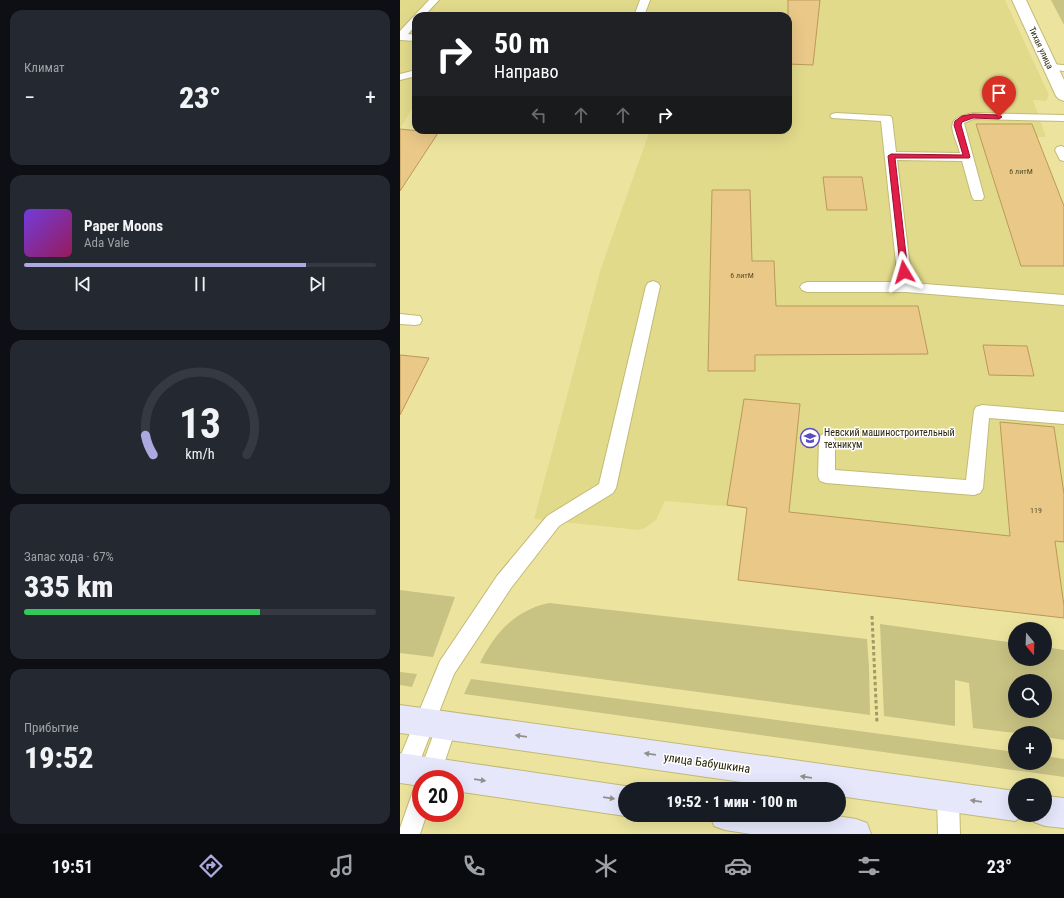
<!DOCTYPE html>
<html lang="ru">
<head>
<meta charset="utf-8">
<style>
  body { margin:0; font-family:"Roboto Condensed",sans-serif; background:#242831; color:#f1f3f6; height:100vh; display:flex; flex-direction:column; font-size:15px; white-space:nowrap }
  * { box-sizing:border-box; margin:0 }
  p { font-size:13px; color:#9ea1a6 }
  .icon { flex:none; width:22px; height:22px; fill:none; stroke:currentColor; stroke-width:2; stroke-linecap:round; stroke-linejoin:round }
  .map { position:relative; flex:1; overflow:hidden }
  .drawer { display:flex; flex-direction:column; gap:10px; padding:10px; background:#0d0f14; width:400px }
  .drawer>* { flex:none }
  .hud { position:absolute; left:12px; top:12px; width:380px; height:122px; border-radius:12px; box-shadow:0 4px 16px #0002; background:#202124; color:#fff; overflow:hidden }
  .needle { width:26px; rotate:161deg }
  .buttons { position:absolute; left:608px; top:622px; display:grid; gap:8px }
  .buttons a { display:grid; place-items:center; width:44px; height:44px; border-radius:50%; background:#171b24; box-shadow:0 4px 16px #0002; font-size:20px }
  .speed { position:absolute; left:12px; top:770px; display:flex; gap:8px; font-size:20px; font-weight:700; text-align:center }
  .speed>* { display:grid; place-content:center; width:52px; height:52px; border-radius:50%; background:#171b24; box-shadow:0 4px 16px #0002; line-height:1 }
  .speed .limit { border:6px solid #d22; background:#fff; color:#111 }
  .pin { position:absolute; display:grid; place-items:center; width:34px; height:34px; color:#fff; margin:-41px -17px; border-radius:50% 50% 50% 0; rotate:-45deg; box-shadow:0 0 4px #0007 }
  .pin .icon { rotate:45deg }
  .me { position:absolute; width:44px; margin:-22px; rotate:353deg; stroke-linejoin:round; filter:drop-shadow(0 0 3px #0008) }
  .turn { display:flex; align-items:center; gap:14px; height:84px; padding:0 16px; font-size:18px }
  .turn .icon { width:52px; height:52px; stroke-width:2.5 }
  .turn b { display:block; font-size:28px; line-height:34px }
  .lanes { display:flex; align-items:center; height:38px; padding:0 16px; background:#0003; justify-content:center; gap:20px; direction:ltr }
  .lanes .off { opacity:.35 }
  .big { font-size:30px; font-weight:800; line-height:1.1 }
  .drawer .tile { flex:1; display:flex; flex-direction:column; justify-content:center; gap:6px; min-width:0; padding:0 14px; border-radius:12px; background:#242831 }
  .drawer .dial { align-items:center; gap:0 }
  .dial svg { height:104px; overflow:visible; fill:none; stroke:#363941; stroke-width:7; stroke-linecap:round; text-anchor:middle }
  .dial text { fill:#f1f3f6; stroke:none }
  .song { display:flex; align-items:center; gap:12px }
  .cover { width:48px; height:48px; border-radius:6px; background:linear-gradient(135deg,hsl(260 70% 55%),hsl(330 70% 35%)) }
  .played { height:4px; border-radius:2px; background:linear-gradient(90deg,#ada8e0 80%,#363941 80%) }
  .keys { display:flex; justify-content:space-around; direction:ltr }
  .heat { display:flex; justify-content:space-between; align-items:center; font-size:22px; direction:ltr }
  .charge { height:6px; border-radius:3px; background:linear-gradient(90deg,#34c759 67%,#363941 0) }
  .trip { position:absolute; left:218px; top:782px; width:228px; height:40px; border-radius:20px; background:#171b24; box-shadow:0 4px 16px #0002; font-weight:800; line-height:40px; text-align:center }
  .dock { display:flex; height:64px; justify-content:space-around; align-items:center; background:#090b0e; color:#9ea1a6 }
  .dock .icon { width:28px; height:28px }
  .dock .active { color:#ada8e0 }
  .dock b { font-size:18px; color:#f1f3f6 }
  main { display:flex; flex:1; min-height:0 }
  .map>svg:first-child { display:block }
  .built { fill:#e2da8b }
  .green { fill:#c8c283; fill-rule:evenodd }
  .building { fill:#eac888; stroke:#b9995a }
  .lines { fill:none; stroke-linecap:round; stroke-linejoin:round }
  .service-casing { stroke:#c1ba75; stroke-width:2 }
  .minor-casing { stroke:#c1ba75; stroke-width:2 }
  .secondary-casing { stroke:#c1ba75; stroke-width:2 }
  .path { stroke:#a09a64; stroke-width:3; stroke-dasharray:3.5 2.5; stroke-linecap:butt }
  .service { fill:#fff; fill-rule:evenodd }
  .minor { fill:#fff; fill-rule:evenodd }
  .secondary { fill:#e6e7fa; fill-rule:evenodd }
  .oneway { fill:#90908d }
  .route { fill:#e11d48; stroke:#92132f }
  .labels { text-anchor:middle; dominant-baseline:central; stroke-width:3; stroke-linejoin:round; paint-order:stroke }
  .number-label { font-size:8px; fill:#584e28 }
  .far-street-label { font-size:9px; fill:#282508; stroke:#fff }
  .poi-label { font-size:10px; fill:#282508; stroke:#fff; text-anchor:start }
  .near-street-label { font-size:12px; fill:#282508; stroke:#fff }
</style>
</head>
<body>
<main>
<section class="drawer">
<div class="tile"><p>Климат</p>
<div class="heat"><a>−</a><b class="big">23°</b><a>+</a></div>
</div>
<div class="tile">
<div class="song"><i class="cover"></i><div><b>Paper Moons</b><p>Ada Vale</p></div></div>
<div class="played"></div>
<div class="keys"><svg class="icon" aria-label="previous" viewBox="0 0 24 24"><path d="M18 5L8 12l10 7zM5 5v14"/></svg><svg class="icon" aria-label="pause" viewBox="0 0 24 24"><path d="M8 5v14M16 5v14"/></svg><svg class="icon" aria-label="next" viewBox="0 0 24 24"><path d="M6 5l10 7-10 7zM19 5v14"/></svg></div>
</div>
<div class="tile dial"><svg viewBox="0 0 100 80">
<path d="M14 69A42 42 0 1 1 86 69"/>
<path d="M14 69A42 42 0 0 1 8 54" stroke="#ada8e0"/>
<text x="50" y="56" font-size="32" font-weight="700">13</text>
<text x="50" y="72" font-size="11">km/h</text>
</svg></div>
<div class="tile"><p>Запас хода · 67%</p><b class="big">335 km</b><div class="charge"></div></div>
<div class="tile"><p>Прибытие</p><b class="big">19:52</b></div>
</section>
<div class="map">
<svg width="664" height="834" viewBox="0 0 664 834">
  <rect width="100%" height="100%" fill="#ece49e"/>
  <path class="built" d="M0 0H605L649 95 646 101 633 100 646 137H637L664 206V618L338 580 347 508 265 501 256 520 245 528 239 530 134 519 201 268 250 130H388V16H16V110H11L0 129Z"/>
  <g class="green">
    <path d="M651 0H664V25Z"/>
    <path d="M0 590 55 597 33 657 0 653Z"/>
    <path d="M149 603 467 639 469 667 470 715 80 663C94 634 115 610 149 603Z"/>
    <path d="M480 624 615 643V659H645V647L664 650V740L645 737V733H615L573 728 569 683 555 680V726L484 716ZM615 681H645V711H615Z"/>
    <path d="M0 672 17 674 12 687 0 685Z"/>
    <path d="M71 679 615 752V763H645V756L664 759V777L64 694Z"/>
  </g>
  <g class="building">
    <path d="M388 0H420L413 65 388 64Z"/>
    <path d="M576 124H632L664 206V266H621Z"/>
    <path d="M0 129 38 133 0 191Z"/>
    <path d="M423 177H462L467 210H427Z"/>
    <path d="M312 190H350L352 261H374L376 306H518L528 354 355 355V371H308Z"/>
    <path d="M583 345 627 346 634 376 589 375Z"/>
    <path d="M0 355 29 358 0 415Z"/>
    <path d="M344 399 400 404 389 512 610 536 600 422 654 427 664 494V542L655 541 664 606V618L338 580 347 508 327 505Z"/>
  </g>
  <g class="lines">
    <defs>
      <g id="service">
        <path d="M29 0H39L24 16H16V25L8 34 16 35V41L0 40V31Z"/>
        <path d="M240 0H250L244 16H234Z"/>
        <path d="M650 64 664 65V71L646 69 645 67 646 65Z"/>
        <path d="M16 70V76L0 80V74Z"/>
        <path d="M436 113 490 116 492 118 496 152 560 153C553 129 542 119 573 113L664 115V121L573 119 564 123 584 197 582 200H574L572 197 562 161 497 160 512 283 664 295V305L506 292H407L402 290 400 287 402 284 407 282H498L481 121 432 118 430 116 432 114Z"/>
        <path d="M661 146 664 147V161L660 160 655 150 657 147Z"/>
        <path d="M253 281 258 283 260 286 216 488 213 493 159 526 111 588 54 674 14 776 6 779 0 776V757L40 661 97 576 147 516 199 484 246 286 248 283Z"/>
        <path d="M0 314 20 316 22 320 20 324 15 325 0 324Z"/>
        <path d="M582 405 664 412V424L589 418 583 488 580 493 574 495 426 483 420 481 418 476 419 440 421 435 427 433 433 435 435 440V470L566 480 574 411 576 407Z"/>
        <path d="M47 715 54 718 57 725 39 779H21V787L17 779 37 725 40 718Z"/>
        <path d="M548 786 556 789 559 797 560 834H538L537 797 540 789Z"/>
        <path d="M21 788V813H27L20 834H0V828L13 791Z"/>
      </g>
      <path id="minor" d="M612 0H626L664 80V101L659 99 656 96Z"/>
      <g id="secondary">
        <path d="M0 705 615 791V815H626L615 821 439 796V789H390L0 733Z"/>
        <path d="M0 753 225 786 232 789H225V815H228L225 816 55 791V779H21V786L0 783Z"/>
        <path d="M645 796 664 798V828L645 826 634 822 631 815H645Z"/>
        <path d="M310 815H431L456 819 467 823 471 834H351L325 830 314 826Z"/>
      </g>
    </defs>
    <use href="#service" class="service-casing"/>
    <use href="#minor" class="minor-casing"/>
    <use href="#secondary" class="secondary-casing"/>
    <path class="path" d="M472 616 477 723"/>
    <use href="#service" class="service"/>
    <use href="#minor" class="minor"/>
    <use href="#secondary" class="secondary"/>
  </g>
  <defs><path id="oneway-solid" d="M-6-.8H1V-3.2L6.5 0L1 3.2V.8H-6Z"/></defs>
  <g class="oneway">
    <use href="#oneway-solid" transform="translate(121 736) rotate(-172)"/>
    <use href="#oneway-solid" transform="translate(250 754) rotate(-172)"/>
    <use href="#oneway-solid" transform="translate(406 777) rotate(-172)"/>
    <use href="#oneway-solid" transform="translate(80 780) rotate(8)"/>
    <use href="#oneway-solid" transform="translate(209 798) rotate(8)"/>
    <use href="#oneway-solid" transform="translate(576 801) rotate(-172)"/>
  </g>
  <path class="route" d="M573 114 599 115 602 117 599 119 573 118 562 122 561 125 570 157 569 158H495L508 272 507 274H501L488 156 491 154 563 155 554 125 555 121 562 116Z"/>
  <defs>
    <symbol id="university-ring" viewBox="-11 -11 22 22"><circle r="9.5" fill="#fff" stroke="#5a4cc4" stroke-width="1.5"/><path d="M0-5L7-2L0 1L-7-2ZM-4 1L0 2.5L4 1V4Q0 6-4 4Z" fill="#5a4cc4"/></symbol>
  </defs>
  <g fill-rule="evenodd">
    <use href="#university-ring" x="399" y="427" width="22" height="22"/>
  </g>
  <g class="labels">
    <g class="number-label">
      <text x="621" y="171">6 литМ</text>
      <text x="342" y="275">6 литМ</text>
      <text x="636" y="510">119</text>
    </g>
    <g class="far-street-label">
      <text transform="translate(641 48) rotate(65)">Тихая улица</text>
    </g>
    <g class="poi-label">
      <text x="424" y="432">Невский машиностроительный<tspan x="424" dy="12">техникум</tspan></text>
    </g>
    <g class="near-street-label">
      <text transform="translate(307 763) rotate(8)">улица Бабушкина</text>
    </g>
  </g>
</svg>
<div class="buttons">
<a><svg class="needle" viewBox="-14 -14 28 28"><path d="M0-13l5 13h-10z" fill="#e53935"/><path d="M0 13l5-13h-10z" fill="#9ea1a6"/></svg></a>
<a><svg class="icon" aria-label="search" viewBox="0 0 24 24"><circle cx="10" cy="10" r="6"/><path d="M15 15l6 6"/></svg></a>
<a>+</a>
<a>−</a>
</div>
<div class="speed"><div class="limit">20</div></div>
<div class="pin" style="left:599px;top:117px;background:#d93025"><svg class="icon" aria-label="arrive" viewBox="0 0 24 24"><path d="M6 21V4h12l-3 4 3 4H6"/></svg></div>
<svg class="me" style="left:504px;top:272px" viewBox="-20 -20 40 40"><path d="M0-17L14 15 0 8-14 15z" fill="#e11d48" stroke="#fff" stroke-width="4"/></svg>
<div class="trip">19:52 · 1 мин · 100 m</div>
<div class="hud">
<div class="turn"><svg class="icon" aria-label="right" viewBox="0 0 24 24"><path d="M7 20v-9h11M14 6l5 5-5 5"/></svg><div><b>50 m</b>Направо</div></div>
<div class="lanes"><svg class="icon off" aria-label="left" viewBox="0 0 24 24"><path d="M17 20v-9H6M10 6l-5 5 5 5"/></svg><svg class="icon off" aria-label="ahead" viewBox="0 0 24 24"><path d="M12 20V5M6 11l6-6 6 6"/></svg><svg class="icon off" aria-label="ahead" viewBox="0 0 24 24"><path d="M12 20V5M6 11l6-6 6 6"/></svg><svg class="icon" aria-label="right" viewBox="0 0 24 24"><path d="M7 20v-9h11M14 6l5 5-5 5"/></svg></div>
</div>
</div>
</main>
<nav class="dock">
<b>19:51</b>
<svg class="icon active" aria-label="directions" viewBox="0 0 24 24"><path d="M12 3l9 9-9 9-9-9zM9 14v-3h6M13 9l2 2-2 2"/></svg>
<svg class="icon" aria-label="music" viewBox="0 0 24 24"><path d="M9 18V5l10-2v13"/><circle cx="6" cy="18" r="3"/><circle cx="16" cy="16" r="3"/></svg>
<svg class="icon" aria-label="phone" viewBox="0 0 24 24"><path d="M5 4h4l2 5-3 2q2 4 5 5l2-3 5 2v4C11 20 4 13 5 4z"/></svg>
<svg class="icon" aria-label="climate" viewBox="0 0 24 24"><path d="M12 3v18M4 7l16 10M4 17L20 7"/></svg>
<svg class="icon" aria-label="car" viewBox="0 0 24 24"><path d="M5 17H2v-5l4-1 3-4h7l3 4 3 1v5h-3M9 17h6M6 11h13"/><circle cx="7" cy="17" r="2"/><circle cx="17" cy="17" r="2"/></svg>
<svg class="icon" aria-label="filters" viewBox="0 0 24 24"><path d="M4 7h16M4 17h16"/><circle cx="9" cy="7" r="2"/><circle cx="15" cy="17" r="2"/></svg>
<b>23°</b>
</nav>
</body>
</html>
